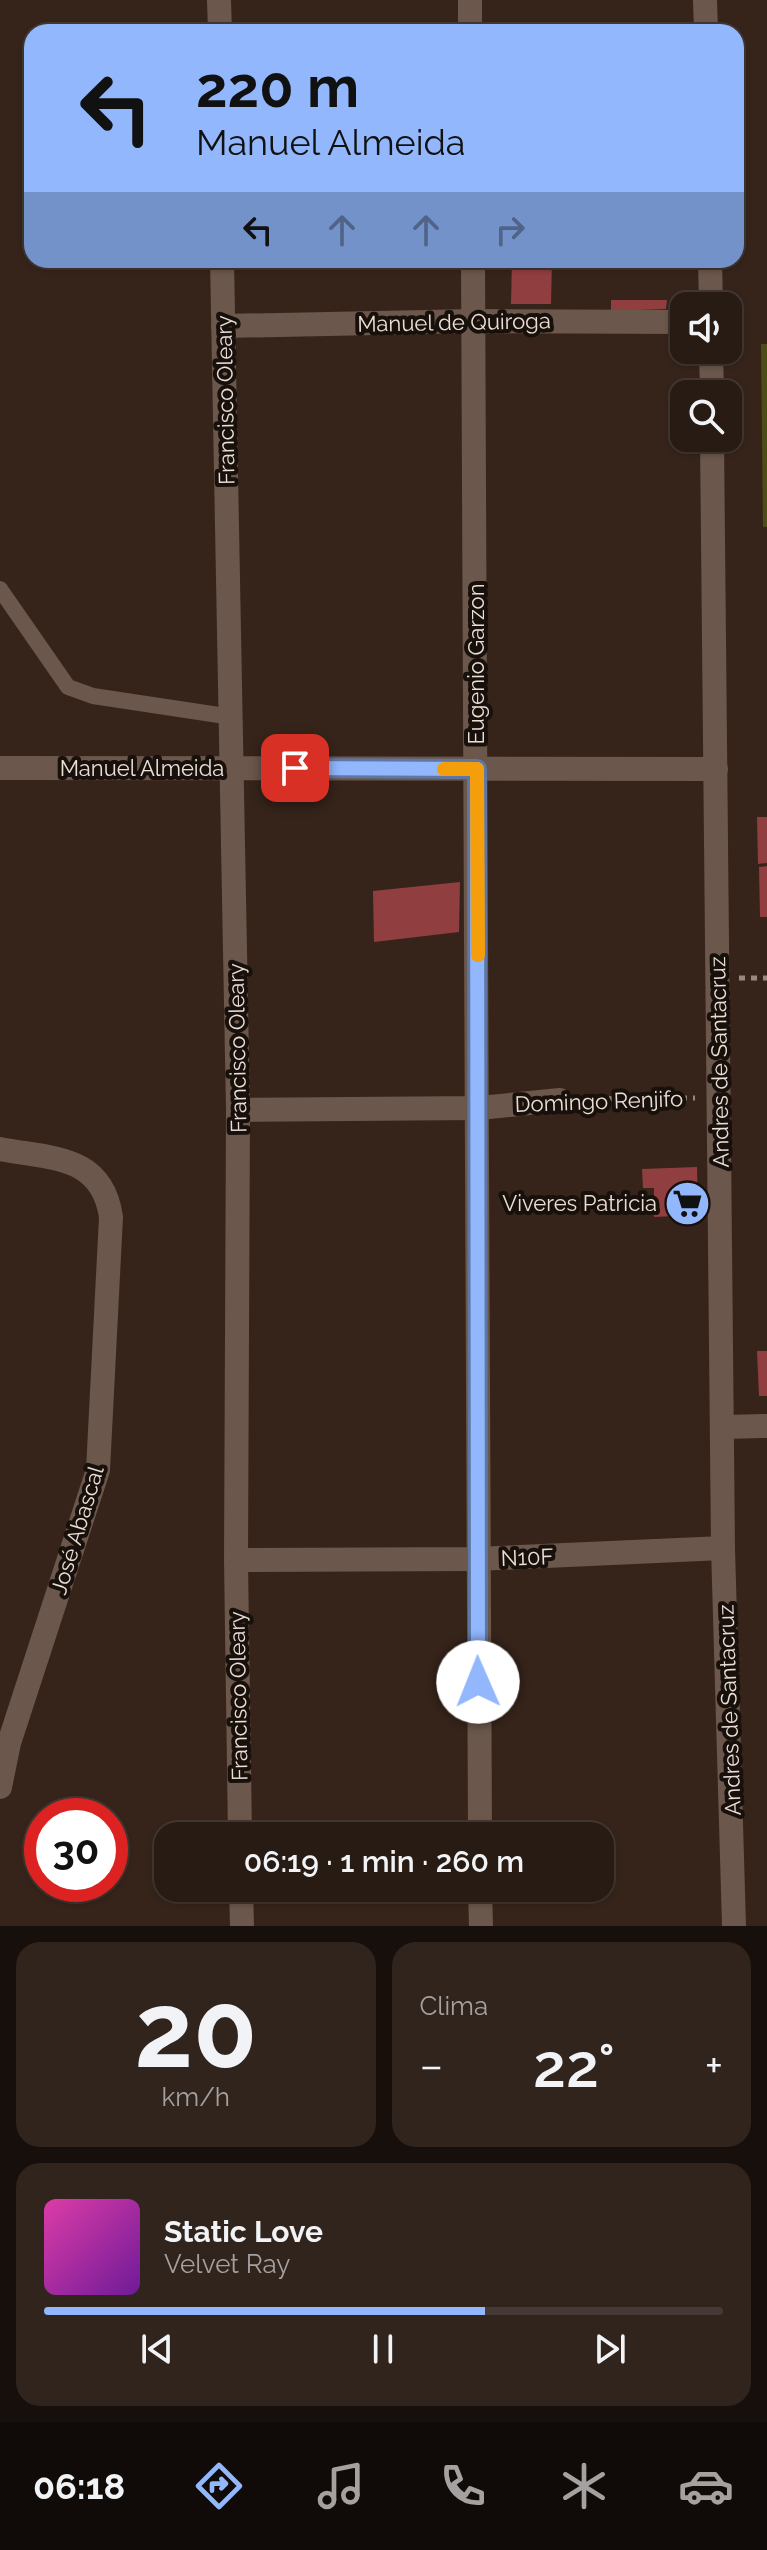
<!DOCTYPE html>
<html lang="es">
<head>
<meta charset="utf-8">
<style>
  body { margin:0; font-family:Raleway,sans-serif; background:#30241d; color:#f1f3f6; height:100vh; display:flex; flex-direction:column; font-size:30px; white-space:nowrap }
  * { box-sizing:border-box; margin:0 }
  p { font-size:26px; color:#a5a1a0 }
  .icon { flex:none; width:44px; height:44px; fill:none; stroke:currentColor; stroke-width:2; stroke-linecap:round; stroke-linejoin:round }
  .map { position:relative; height:1926px; overflow:hidden }
  .side { display:flex; flex-direction:column; gap:16px; padding:16px; background:#160f0b; flex:1 }
  .side>* { flex:none }
  .top-card { position:absolute; left:24px; top:24px; width:720px; height:244px; border-radius:24px; box-shadow:0 2px 6px #0004,0 0 0 2px #443934; background:#92b7fd; color:#111; overflow:hidden }
  .controls { position:absolute; left:670px; top:292px; display:grid; gap:16px }
  .controls a { display:grid; place-items:center; width:72px; height:72px; border-radius:16px; background:#281b14; box-shadow:0 2px 6px #0004,0 0 0 2px #443934; font-size:40px }
  .speed { position:absolute; left:24px; top:1798px; display:flex; gap:16px; font-size:40px; font-weight:700; text-align:center }
  .speed>* { display:grid; place-content:center; width:104px; height:104px; border-radius:50%; background:#281b14; box-shadow:0 2px 6px #0004,0 0 0 2px #443934; line-height:1 }
  .speed .limit { border:12px solid #d22; background:#fff; color:#111 }
  .pin { position:absolute; display:grid; place-items:center; width:68px; height:68px; color:#fff; margin:-34px; border-radius:16px; box-shadow:0 4px 12px #0006 }
  .me { position:absolute; width:88px; margin:-44px; rotate:359deg; stroke-linejoin:round; filter:drop-shadow(0 0 6px #0008) }
  .turn { display:flex; align-items:center; gap:28px; height:168px; padding:0 40px; font-size:36px }
  .turn .icon { width:104px; height:104px; stroke-width:2.5 }
  .turn b { display:block; font-size:56px; line-height:68px }
  .lanes { display:flex; align-items:center; height:76px; padding:0 40px; background:#0003; justify-content:center; gap:40px; direction:ltr }
  .lanes .off { opacity:.35 }
  .big { font-size:60px; font-weight:600; line-height:1.1 }
  .side .card { flex:1; display:flex; flex-direction:column; justify-content:center; gap:12px; min-width:0; padding:0 28px; border-radius:24px; background:#30241d }
  .side .dial { align-items:center; gap:0 }
  .dial b { font-size:104px; line-height:1 }
  .song { display:flex; align-items:center; gap:24px }
  .cover { width:96px; height:96px; border-radius:12px; background:linear-gradient(135deg,hsl(320 70% 55%),hsl(280 70% 35%)) }
  .played { height:8px; border-radius:4px; background:linear-gradient(90deg,#92b7fd 65%,#443934 65%) }
  .keys { display:flex; justify-content:space-around; direction:ltr }
  .heat { display:flex; justify-content:space-between; align-items:center; font-size:44px; direction:ltr }
  .side .tiles { flex:1; display:grid; gap:16px; grid-template-columns:1fr 1fr }
  .card:last-child { grid-column:span 2 }
  .trip { position:absolute; left:154px; top:1822px; width:460px; height:80px; border-radius:24px; background:#281b14; box-shadow:0 2px 6px #0004,0 0 0 2px #443934; font-weight:600; line-height:80px; text-align:center }
  .menu { display:flex; height:128px; justify-content:space-around; align-items:center; background:#100b08; color:#a5a1a0 }
  .menu .icon { width:56px; height:56px }
  .menu .active { color:#92b7fd }
  .menu b { font-size:36px; color:#f1f3f6 }
  .map>svg:first-child { display:block }
  .green { fill:#4c4e16 }
  .building { fill:#913e40 }
  .lines { fill:none; stroke-linecap:round; stroke-linejoin:round }
  .path { stroke:#988880; stroke-width:5; stroke-dasharray:6 6; stroke-linecap:butt }
  .lane { stroke:#6b574b; stroke-width:16 }
  .street { stroke:#6b574b; stroke-width:24 }
  .route-casing { stroke:#5f77a4; stroke-width:20 }
  .route { stroke:#92b7fd; stroke-width:14 }
  .slow { stroke:#f59e0b; stroke-width:14 }
  .labels { text-anchor:middle; dominant-baseline:central; stroke-width:8; stroke-linejoin:round; paint-order:stroke }
  .street-label { font-size:22px; fill:#ebded7; stroke:#18100b }
  .poi-label { font-size:22px; fill:#ebded7; stroke:#18100b; text-anchor:end }
</style>
</head>
<body>
<div class="map">
<svg width="767" height="1926" viewBox="0 0 767 1926">
  <rect width="100%" height="100%" fill="#36241a"/>
  <path class="green" d="M761 344H767V527H763Z"/>
  <g class="building">
    <path d="M512 260H552L551 304H511Z"/>
    <path d="M611 300H667L666 309 611 311Z"/>
    <path d="M757 817H767V863L758 864Z"/>
    <path d="M767 866V917H760L759 867Z"/>
    <path d="M460 882 459 932 374 942 373 891Z"/>
    <path d="M697 1167 698 1215 654 1217V1188H643L642 1169Z"/>
    <path d="M757 1351H767V1396H759Z"/>
  </g>
  <g class="lines">
    <g class="path">
      <path d="M739 978H767"/>
      <path d="M585 1099 695 1098"/>
    </g>
    <path class="lane" d="M0 589 68 687 93 696 232 717"/>
    <g class="street">
      <path d="M219 0 220 32"/>
      <path d="M470 0V32"/>
      <path d="M705 0 706 32"/>
      <path d="M222 260 238 1110 236 1560 240 1836"/>
      <path d="M473 260 480 1836"/>
      <path d="M710 260 711 306"/>
      <path d="M223 326 474 321 684 322"/>
      <path d="M711 350 712 394"/>
      <path d="M712 438 723 1548 734 1926"/>
      <path d="M0 768 716 769"/>
      <path d="M238 1110 479 1108 560 1100"/>
      <path d="M0 1149C50 1159 102 1154 111 1217L98 1470 9 1743 0 1787"/>
      <path d="M723 1427 767 1426"/>
      <path d="M236 1560 477 1559 723 1548"/>
      <path d="M241 1888 242 1926"/>
      <path d="M480 1888 481 1926"/>
    </g>
  </g>
  <g class="lines">
    <defs>
      <path id="route" d="M295 768 477 769 478 1682"/>
    </defs>
    <use href="#route" class="route-casing"/>
    <use href="#route" class="route"/>
    <path class="slow" d="M444 769H477L478 955"/>
  </g>
  <defs>
    <symbol id="supermarket-disc" viewBox="-11 -11 22 22"><circle r="9.5" fill="#92b7fd" stroke="#18100b"/><path d="M-6-5.5h2.5l.6 2H6L4.5 2H-2.5L-4.4-4H-6ZM-1.5 3.2a1.3 1.3 0 1 0 .1 0ZM3 3.2a1.3 1.3 0 1 0 .1 0Z" fill="#111"/></symbol>
  </defs>
  <g fill-rule="evenodd">
    <use href="#supermarket-disc" x="662" y="1178" width="51" height="51"/>
  </g>
  <g class="labels">
    <g class="street-label">
      <text transform="translate(454 322) rotate(-1)">Manuel de Quiroga</text>
      <text transform="translate(225 400) rotate(-91)">Francisco Oleary</text>
      <text transform="translate(476 664) rotate(-90)">Eugenio Garzon</text>
      <text x="142" y="768">Manuel Almeida</text>
      <text transform="translate(237 1048) rotate(-91)">Francisco Oleary</text>
      <text transform="translate(719 1062) rotate(-91)">Andres de Santacruz</text>
      <text transform="translate(599 1101) rotate(-2)">Domingo Renjifo</text>
      <text transform="translate(77 1530) rotate(-73)">José Abascal</text>
      <text transform="translate(527 1557) rotate(-2)">N10F</text>
      <text transform="translate(238 1696) rotate(-91)">Francisco Oleary</text>
      <text transform="translate(729 1710) rotate(-92)">Andres de Santacruz</text>
    </g>
    <g class="poi-label">
      <text x="657" y="1203">Viveres Patricia</text>
    </g>
  </g>
</svg>
<div class="controls">
<a><svg class="icon" aria-label="sound" viewBox="0 0 24 24"><path d="M4 9h4l5-4v14l-5-4H4zM17 9q2 3 0 6"/></svg></a>
<a><svg class="icon" aria-label="search" viewBox="0 0 24 24"><circle cx="10" cy="10" r="6"/><path d="M15 15l6 6"/></svg></a>
</div>
<div class="speed"><div class="limit">30</div></div>
<div class="pin" style="left:295px;top:768px;background:#d93025"><svg class="icon" aria-label="arrive" viewBox="0 0 24 24"><path d="M6 21V4h12l-3 4 3 4H6"/></svg></div>
<svg class="me" style="left:478px;top:1682px" viewBox="-20 -20 40 40"><circle r="19" fill="#fff"/><path d="M0-13L10 11 0 6-10 11z" fill="#92b7fd"/></svg>
<div class="trip">06:19 · 1 min · 260 m</div>
<div class="top-card">
<div class="turn"><svg class="icon" aria-label="left" viewBox="0 0 24 24"><path d="M17 20v-9H6M10 6l-5 5 5 5"/></svg><div><b>220 m</b>Manuel Almeida</div></div>
<div class="lanes"><svg class="icon" aria-label="left" viewBox="0 0 24 24"><path d="M17 20v-9H6M10 6l-5 5 5 5"/></svg><svg class="icon off" aria-label="ahead" viewBox="0 0 24 24"><path d="M12 20V5M6 11l6-6 6 6"/></svg><svg class="icon off" aria-label="ahead" viewBox="0 0 24 24"><path d="M12 20V5M6 11l6-6 6 6"/></svg><svg class="icon off" aria-label="right" viewBox="0 0 24 24"><path d="M7 20v-9h11M14 6l5 5-5 5"/></svg></div>
</div>
</div>
<section class="side">
<div class="tiles">
<div class="card dial"><b>20</b><p>km/h</p></div>
<div class="card"><p>Clima</p>
<div class="heat"><a>−</a><b class="big">22°</b><a>+</a></div>
</div>
<div class="card">
<div class="song"><i class="cover"></i><div><b>Static Love</b><p>Velvet Ray</p></div></div>
<div class="played"></div>
<div class="keys"><svg class="icon" aria-label="previous" viewBox="0 0 24 24"><path d="M18 5L8 12l10 7zM5 5v14"/></svg><svg class="icon" aria-label="pause" viewBox="0 0 24 24"><path d="M8 5v14M16 5v14"/></svg><svg class="icon" aria-label="next" viewBox="0 0 24 24"><path d="M6 5l10 7-10 7zM19 5v14"/></svg></div>
</div>
</div>
</section>
<nav class="menu">
<b>06:18</b>
<svg class="icon active" aria-label="directions" viewBox="0 0 24 24"><path d="M12 3l9 9-9 9-9-9zM9 14v-3h6M13 9l2 2-2 2"/></svg>
<svg class="icon" aria-label="music" viewBox="0 0 24 24"><path d="M9 18V5l10-2v13"/><circle cx="6" cy="18" r="3"/><circle cx="16" cy="16" r="3"/></svg>
<svg class="icon" aria-label="phone" viewBox="0 0 24 24"><path d="M5 4h4l2 5-3 2q2 4 5 5l2-3 5 2v4C11 20 4 13 5 4z"/></svg>
<svg class="icon" aria-label="climate" viewBox="0 0 24 24"><path d="M12 3v18M4 7l16 10M4 17L20 7"/></svg>
<svg class="icon" aria-label="car" viewBox="0 0 24 24"><path d="M5 17H2v-5l4-1 3-4h7l3 4 3 1v5h-3M9 17h6M6 11h13"/><circle cx="7" cy="17" r="2"/><circle cx="17" cy="17" r="2"/></svg>
</nav>
</body>
</html>
